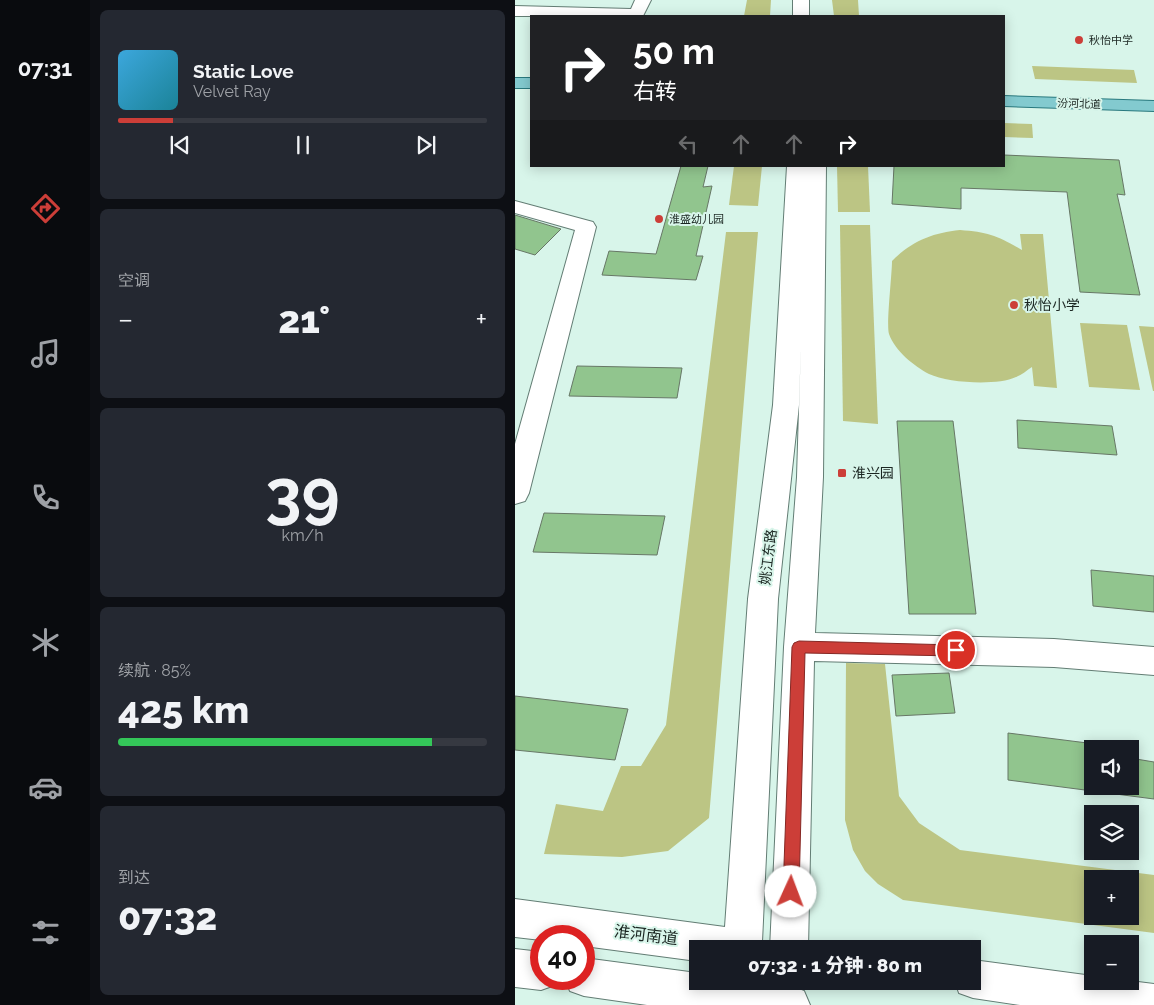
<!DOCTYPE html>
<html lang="zh">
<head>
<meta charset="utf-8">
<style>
  body { margin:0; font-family:Raleway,"Noto Sans SC",sans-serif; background:#242831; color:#f1f3f6; height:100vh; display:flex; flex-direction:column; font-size:19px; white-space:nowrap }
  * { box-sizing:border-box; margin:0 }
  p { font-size:16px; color:#9ea1a6 }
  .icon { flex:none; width:28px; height:28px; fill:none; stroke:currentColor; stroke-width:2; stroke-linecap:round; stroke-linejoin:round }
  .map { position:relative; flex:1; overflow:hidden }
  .drawer { display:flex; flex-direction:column; gap:10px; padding:10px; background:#0d0f14; width:425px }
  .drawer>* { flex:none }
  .guide { position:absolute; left:15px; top:15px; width:475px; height:152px; border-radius:0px; box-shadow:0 2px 12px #0003; background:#202124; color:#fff; overflow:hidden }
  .tools { position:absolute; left:569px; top:740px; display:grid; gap:10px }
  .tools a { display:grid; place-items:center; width:55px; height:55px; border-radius:0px; background:#171b24; box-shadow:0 2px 12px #0003; font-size:25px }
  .speed { position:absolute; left:15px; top:925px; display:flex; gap:10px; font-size:25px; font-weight:700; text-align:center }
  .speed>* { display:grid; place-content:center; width:65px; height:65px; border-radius:50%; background:#171b24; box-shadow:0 2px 12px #0003; line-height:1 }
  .speed .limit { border:8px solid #d22; background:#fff; color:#111 }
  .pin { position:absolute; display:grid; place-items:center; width:42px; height:42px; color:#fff; margin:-21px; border:2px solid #fff; border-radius:50%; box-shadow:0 1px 5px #0007 }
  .me { position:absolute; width:55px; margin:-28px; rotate:2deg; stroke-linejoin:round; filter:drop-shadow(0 0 4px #0008) }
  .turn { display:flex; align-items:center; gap:18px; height:105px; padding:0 20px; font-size:22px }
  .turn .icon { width:65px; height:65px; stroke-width:2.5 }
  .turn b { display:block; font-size:35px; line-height:42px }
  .lanes { display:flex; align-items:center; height:48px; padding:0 20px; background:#0003; justify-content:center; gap:25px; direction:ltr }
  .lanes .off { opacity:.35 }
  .big { font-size:38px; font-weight:800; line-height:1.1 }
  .drawer .tile { flex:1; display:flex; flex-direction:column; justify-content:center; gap:8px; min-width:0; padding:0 18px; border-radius:8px; background:#242831 }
  .drawer .dial { align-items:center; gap:0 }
  .dial b { font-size:65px; line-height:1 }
  .song { display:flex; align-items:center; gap:15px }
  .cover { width:60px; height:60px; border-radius:8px; background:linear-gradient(135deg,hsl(200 70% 55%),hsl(190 70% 35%)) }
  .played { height:5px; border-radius:2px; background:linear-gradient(90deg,#cc3e38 15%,#363941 15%) }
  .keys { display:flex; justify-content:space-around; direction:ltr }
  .heat { display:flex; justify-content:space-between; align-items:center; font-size:28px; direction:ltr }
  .charge { height:8px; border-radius:4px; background:linear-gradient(90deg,#34c759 85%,#363941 0) }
  .trip { position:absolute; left:174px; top:940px; width:292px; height:50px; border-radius:0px; background:#171b24; box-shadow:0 2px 12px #0003; font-weight:800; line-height:50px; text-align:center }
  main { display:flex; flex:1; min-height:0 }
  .tabs { display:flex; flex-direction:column; width:90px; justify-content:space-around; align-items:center; background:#090b0e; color:#9ea1a6 }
  .tabs .icon { width:35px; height:35px }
  .tabs .selected { color:#cc3e38 }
  .tabs b { font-size:22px; color:#f1f3f6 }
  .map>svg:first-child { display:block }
  .green { fill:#bcc584; fill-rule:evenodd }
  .building { fill:#91c58e; stroke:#677766; fill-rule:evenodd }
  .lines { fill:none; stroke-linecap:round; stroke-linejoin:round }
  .minor-casing { stroke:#637d74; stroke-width:2 }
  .major-casing { stroke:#29797e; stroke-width:2 }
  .minor { fill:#fff; fill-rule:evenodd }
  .major { fill:#83cacf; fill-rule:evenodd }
  .route { fill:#cc3e38; stroke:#852824 }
  .poi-dot { fill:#cc3e38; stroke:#d8f5ea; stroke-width:2 }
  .labels { text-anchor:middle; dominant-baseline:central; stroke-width:4; stroke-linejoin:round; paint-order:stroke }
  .far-poi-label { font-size:11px; fill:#1b2622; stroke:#d8f5ea; text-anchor:start }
  .far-street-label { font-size:11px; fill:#1b2622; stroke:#d8f5ea }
  .poi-label { font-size:14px; fill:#1b2622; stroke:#d8f5ea; text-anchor:start }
  .street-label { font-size:14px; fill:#1b2622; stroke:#d8f5ea }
  .near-street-label { font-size:16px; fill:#1b2622; stroke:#d8f5ea }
</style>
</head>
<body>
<main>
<nav class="tabs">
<b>07:31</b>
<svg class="icon selected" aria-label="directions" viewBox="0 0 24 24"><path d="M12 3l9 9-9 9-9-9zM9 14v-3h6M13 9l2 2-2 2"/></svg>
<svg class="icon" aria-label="music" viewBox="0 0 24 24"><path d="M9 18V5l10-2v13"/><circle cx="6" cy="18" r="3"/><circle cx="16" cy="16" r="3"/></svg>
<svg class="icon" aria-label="phone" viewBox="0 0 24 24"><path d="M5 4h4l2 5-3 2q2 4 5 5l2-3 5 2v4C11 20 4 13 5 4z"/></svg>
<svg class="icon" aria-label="climate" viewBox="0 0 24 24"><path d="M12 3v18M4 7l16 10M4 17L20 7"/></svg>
<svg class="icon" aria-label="car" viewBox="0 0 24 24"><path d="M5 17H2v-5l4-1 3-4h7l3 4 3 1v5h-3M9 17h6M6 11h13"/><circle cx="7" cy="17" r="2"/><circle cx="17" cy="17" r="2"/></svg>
<svg class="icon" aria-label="filters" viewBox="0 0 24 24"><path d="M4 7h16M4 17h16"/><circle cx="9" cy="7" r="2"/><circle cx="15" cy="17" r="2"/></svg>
</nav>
<section class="drawer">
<div class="tile">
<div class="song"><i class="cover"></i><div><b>Static Love</b><p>Velvet Ray</p></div></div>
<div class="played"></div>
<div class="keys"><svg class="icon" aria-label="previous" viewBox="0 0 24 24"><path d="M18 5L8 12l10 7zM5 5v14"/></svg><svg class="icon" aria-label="pause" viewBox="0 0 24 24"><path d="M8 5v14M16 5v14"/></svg><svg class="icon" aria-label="next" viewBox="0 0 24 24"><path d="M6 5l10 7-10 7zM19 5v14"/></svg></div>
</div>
<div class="tile"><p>空调</p>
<div class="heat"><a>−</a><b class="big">21°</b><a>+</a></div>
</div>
<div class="tile dial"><b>39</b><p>km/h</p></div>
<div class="tile"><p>续航 · 85%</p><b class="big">425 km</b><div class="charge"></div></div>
<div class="tile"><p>到达</p><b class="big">07:32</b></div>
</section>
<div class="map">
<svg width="639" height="1005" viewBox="0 0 639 1005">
  <rect width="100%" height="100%" fill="#d8f5ea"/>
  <g class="green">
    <path d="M232 0H256L255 16H229Z"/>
    <path d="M317 0H343L344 16H319Z"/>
    <path d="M517 66 619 70 622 83 520 79Z"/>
    <path d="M489 123 517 124 518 138 489 137Z"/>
    <path d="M219 166H247L243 206 214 205Z"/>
    <path d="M322 166H353L355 212H323Z"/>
    <path d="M325 225H355L363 424 328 421Z"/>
    <path d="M445 230C473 232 483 236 507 250L505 234H528L542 388 519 386 517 367C512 370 507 375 501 377 482 386 433 383 414 374 399 366 380 351 374 334 371 325 377 275 377 261 397 241 417 233 445 230Z"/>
    <path d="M211 232H243L194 818 153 851 107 857 29 854 41 804 88 811 106 766H126L151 725Z"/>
    <path d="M565 323 612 325 625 390 574 387Z"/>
    <path d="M624 326 639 327V391H638Z"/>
    <path d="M331 663 370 664 384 796 404 823 445 850 639 875V933L388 900 363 884 350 871 338 850 330 820ZM578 879H615V916H578Z"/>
  </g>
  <g class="building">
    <path d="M489 155 604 160 610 195 602 194 625 295 565 292 552 192 446 188V209L377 204 379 166H489Z"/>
    <path d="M166 166H193L188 187 197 186 181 256H188L181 280 87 275 94 251 141 254Z"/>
    <path d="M0 215 46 229 20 255 0 249Z"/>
    <path d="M62 366 167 368 162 398 54 396Z"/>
    <path d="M502 420 597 426 602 455 503 448Z"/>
    <path d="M382 421H438L461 614H394Z"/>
    <path d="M29 513 150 516 142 555 18 552Z"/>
    <path d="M576 570 639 576V612L578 606Z"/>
    <path d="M434 673 440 713 381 716 377 675Z"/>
    <path d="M0 696 113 709 100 760 0 750Z"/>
    <path d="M493 733 620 749 621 759 639 762V799L493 780ZM578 749H615V786H578Z"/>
  </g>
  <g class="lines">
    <defs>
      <g id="minor">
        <path d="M120 0H136L128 16H0V6L116 9Z"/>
        <rect x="278" y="0" width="16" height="16"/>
        <path d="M272 166H311L308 477 300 633 539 639 639 647V675L539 667 299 661 293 949H255L269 647 282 477 286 342 284 405 263 599 247 942 250 949H182V961L69 946V936H26V940L0 937V899L210 927 233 599 258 405Z"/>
        <path d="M0 201 78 222 81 227 14 493 10 501 0 504V444L60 230 0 213Z"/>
        <path d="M0 949 26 952V979H42L40 985 26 990 0 987Z"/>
        <path d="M69 958 182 973V981C218 981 256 977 289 991L295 1005H132L69 996 55 991 50 979H69Z"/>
        <path d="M458 960 578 976V981H615L639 984V1005H505L458 998 444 993 440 981H458Z"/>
      </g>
      <g id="major">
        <rect x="0" y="78" width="16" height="10"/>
        <path d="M489 96 639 101V111L489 106Z"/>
      </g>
    </defs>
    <use href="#minor" class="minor-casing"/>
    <use href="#major" class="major-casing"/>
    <use href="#minor" class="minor"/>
    <use href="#major" class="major"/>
  </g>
  <path class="route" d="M284 641 441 645 445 646 447 650 445 655 441 656 290 653 284 892 281 898 276 900 271 898 268 892 277 647 279 643Z"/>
  <g class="poi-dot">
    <circle cx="564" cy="40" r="5"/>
    <circle cx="144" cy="219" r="5"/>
    <circle cx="499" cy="305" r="5"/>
    <rect x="322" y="468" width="10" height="10" rx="2.5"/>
  </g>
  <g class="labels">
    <g class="far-poi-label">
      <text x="574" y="40">秋怡中学</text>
      <text x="154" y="219">淮盛幼儿园</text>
    </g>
    <g class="far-street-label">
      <text transform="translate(564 104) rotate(2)">汾河北道</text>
    </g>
    <g class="poi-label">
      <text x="509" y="305">秋怡小学</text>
      <text x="337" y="473">淮兴园</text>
    </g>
    <g class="street-label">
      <text transform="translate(253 557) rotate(-83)">姚江东路</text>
    </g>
    <g class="near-street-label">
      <text transform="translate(131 935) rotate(7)">淮河南道</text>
    </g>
  </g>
</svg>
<div class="tools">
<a><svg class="icon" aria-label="sound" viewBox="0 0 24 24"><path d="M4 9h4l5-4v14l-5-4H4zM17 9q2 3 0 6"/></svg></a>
<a><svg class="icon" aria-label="layers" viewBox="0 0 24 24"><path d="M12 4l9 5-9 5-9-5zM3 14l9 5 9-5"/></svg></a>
<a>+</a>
<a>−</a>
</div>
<div class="speed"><div class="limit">40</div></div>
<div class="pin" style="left:441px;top:650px;background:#d93025"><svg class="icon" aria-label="arrive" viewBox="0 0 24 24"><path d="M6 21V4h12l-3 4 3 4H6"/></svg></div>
<svg class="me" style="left:276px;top:892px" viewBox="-20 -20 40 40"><circle r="19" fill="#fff"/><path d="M0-13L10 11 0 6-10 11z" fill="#cc3e38"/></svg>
<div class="trip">07:32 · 1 分钟 · 80 m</div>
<div class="guide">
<div class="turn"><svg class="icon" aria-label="right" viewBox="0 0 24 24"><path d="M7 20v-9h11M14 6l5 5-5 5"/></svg><div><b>50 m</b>右转</div></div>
<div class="lanes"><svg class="icon off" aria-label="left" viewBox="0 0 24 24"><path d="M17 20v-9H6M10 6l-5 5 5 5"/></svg><svg class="icon off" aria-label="ahead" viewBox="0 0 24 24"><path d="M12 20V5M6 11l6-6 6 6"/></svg><svg class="icon off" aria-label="ahead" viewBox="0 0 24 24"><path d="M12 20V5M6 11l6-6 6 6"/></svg><svg class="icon" aria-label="right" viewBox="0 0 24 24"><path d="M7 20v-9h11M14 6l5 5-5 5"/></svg></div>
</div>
</div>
</main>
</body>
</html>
